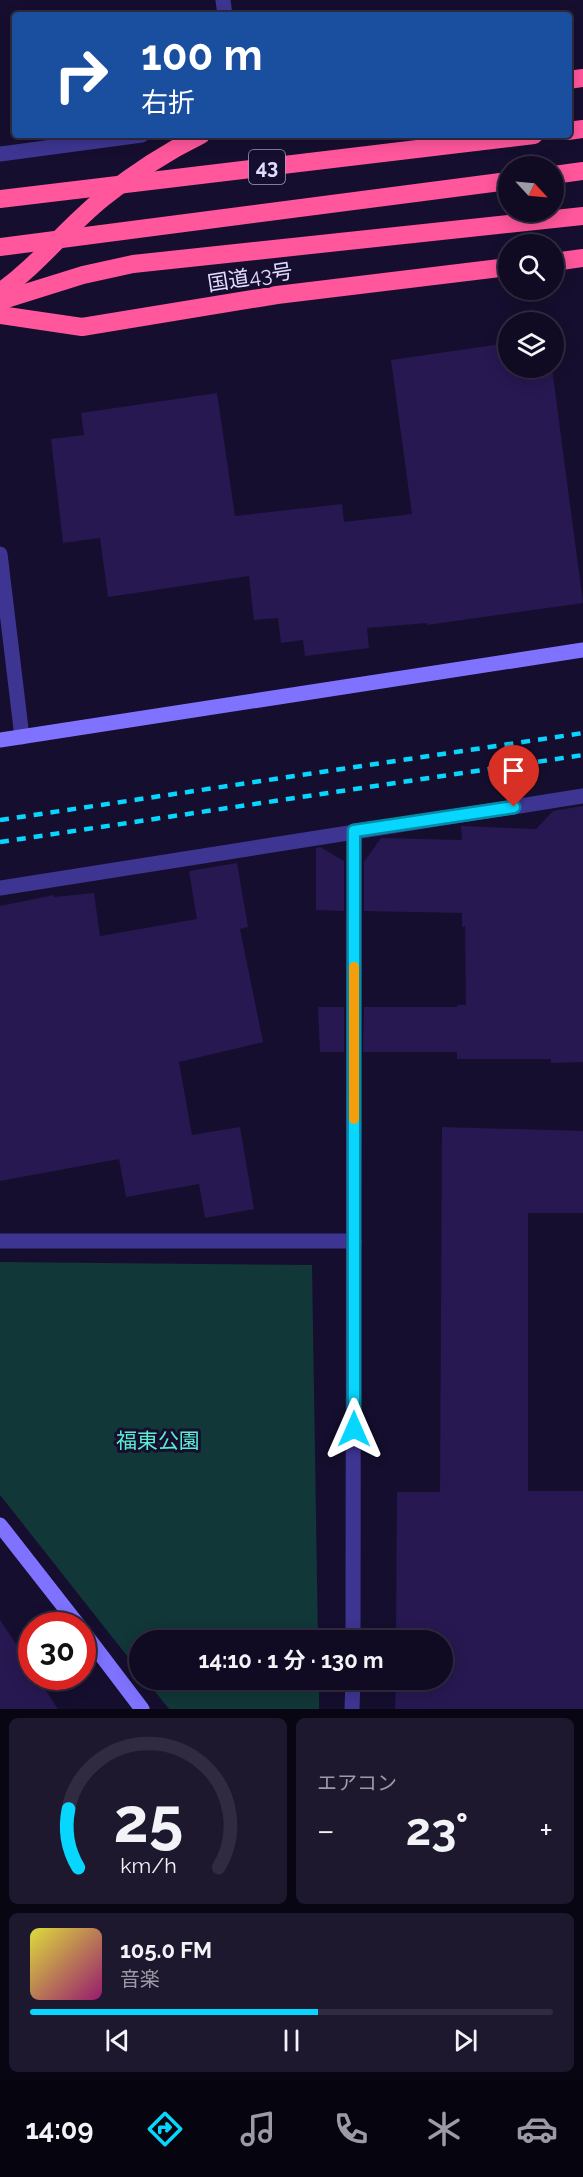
<!DOCTYPE html>
<html lang="ja">
<head>
<meta charset="utf-8">
<style>
  body { margin:0; font-family:Raleway,"Noto Sans JP",sans-serif; background:#1e182f; color:#f1f3f6; height:100vh; display:flex; flex-direction:column; font-size:22px; white-space:nowrap }
  * { box-sizing:border-box; margin:0 }
  p { font-size:20px; color:#9c9aa5 }
  .icon { flex:none; width:33px; height:33px; fill:none; stroke:currentColor; stroke-width:2; stroke-linecap:round; stroke-linejoin:round }
  .map { position:relative; height:1709px; overflow:hidden }
  .drawer { display:flex; flex-direction:column; gap:9px; padding:9px; background:#090613; flex:1 }
  .drawer>* { flex:none }
  .guide { position:absolute; left:12px; top:12px; width:560px; height:126px; border-radius:6px; box-shadow:0 3px 15px #0003,0 0 0 2px #302b40; background:#1a4fa0; color:#fff; overflow:hidden }
  .needle { width:39px; rotate:116deg }
  .fabs { position:absolute; left:498px; top:156px; display:grid; gap:12px }
  .fabs a { display:grid; place-items:center; width:66px; height:66px; border-radius:50%; background:#100a22; box-shadow:0 3px 15px #0003,0 0 0 2px #302b40; font-size:30px }
  .speed { position:absolute; left:18px; top:1612px; display:flex; gap:12px; font-size:30px; font-weight:700; text-align:center }
  .speed>* { display:grid; place-content:center; width:78px; height:78px; border-radius:50%; background:#100a22; box-shadow:0 3px 15px #0003,0 0 0 2px #302b40; line-height:1 }
  .speed .limit { border:9px solid #d22; background:#fff; color:#111 }
  .pin { position:absolute; display:grid; place-items:center; width:51px; height:51px; color:#fff; margin:-62px -26px; border-radius:50% 50% 50% 0; rotate:-45deg; box-shadow:0 0 6px #0007 }
  .pin .icon { rotate:45deg }
  .me { position:absolute; width:66px; margin:-33px; rotate:0deg; stroke-linejoin:round; filter:drop-shadow(0 0 4px #0008) }
  .turn { display:flex; align-items:center; gap:21px; height:126px; padding:0 30px; font-size:27px }
  .turn .icon { width:78px; height:78px; stroke-width:2.5 }
  .turn b { display:block; font-size:42px; line-height:51px }
  .big { font-size:45px; font-weight:700; line-height:1.1 }
  .drawer .widget { flex:1; display:flex; flex-direction:column; justify-content:center; gap:9px; min-width:0; padding:0 21px; border-radius:9px; background:#1e182f }
  .drawer .dial { align-items:center; gap:0 }
  .dial svg { height:156px; overflow:visible; fill:none; stroke:#302b40; stroke-width:7; stroke-linecap:round; text-anchor:middle }
  .dial text { fill:#f1f3f6; stroke:none }
  .song { display:flex; align-items:center; gap:18px }
  .cover { width:72px; height:72px; border-radius:9px; background:linear-gradient(135deg,hsl(60 70% 55%),hsl(320 70% 35%)) }
  .played { height:6px; border-radius:3px; background:linear-gradient(90deg,#07d6ff 55%,#302b40 55%) }
  .keys { display:flex; justify-content:space-around; direction:ltr }
  .heat { display:flex; justify-content:space-between; align-items:center; font-size:33px; direction:ltr }
  .drawer .tiles { flex:1; display:grid; gap:9px; grid-template-columns:1fr 1fr }
  .widget:last-child { grid-column:span 2 }
  .trip { position:absolute; left:129px; top:1630px; width:324px; height:60px; border-radius:30px; background:#100a22; box-shadow:0 3px 15px #0003,0 0 0 2px #302b40; font-weight:700; line-height:60px; text-align:center }
  .tab-bar { display:flex; height:96px; justify-content:space-around; align-items:center; background:#06040e; color:#9c9aa5 }
  .tab-bar .icon { width:42px; height:42px }
  .tab-bar .on { color:#07d6ff }
  .tab-bar b { font-size:27px; color:#f1f3f6 }
  .map>svg:first-child { display:block }
  .green { fill:#113738 }
  .building { fill:#271851 }
  .lines { fill:none; stroke-linecap:round; stroke-linejoin:round }
  .street { stroke:#3e3592; stroke-width:15 }
  .secondary { stroke:#7f72ff; stroke-width:15 }
  .highway { stroke:#ff569c; stroke-width:18 }
  .rail { stroke:#07d6ff; stroke-width:4.5; stroke-dasharray:9 8; stroke-linecap:butt }
  .highway-bridge { stroke:#ff569c; stroke-width:18 }
  .route-casing { stroke:#058ba6; stroke-width:15 }
  .route { stroke:#07d6ff; stroke-width:10 }
  .slow { stroke:#f59e0b; stroke-width:10 }
  .labels { text-anchor:middle; dominant-baseline:central; stroke-width:6; stroke-linejoin:round; paint-order:stroke }
  .shield { fill:#160e2e; stroke:#a49ec0; stroke-width:1.5 }
  .shield-label { font-size:20px; font-weight:bold; fill:#e1dbff }
  .street-label { font-size:21px; fill:#e1dbff; stroke:#160e2e }
  .park-label { font-size:21px; fill:#59edd2; stroke:#160e2e }
</style>
</head>
<body>
<div class="map">
<svg width="583" height="1709" viewBox="0 0 583 1709">
  <rect width="100%" height="100%" fill="#160e2e"/>
  <g class="green">
    <path d="M0 1262 312 1265 318 1641H140L139 1671 0 1495Z"/>
    <path d="M146 1680H319V1709H169Z"/>
  </g>
  <g class="building">
    <path d="M508 343V368H552L583 603 427 625V623L367 628 369 648 305 656 303 640 281 643 278 618 254 620 249 576 108 597 100 538 63 543 51 439 84 435 81 413 217 393 235 516 342 504 344 522 412 514 391 360Z"/>
    <path d="M583 806V1062L551 1063V1059H457V1052H363L364 1007H457V1005H466L465 926 462 927V913L364 911V862L381 838 462 840 461 826 536 829 553 811Z"/>
    <path d="M320 847 344 861V911L316 910V848Z"/>
    <path d="M237 863 248 927 240 929 263 1042 179 1062 192 1135 240 1127 254 1209 205 1218 199 1184 126 1197 119 1159 0 1181V906L54 895V897L94 893 100 936 197 919 189 871Z"/>
    <path d="M318 1007H344V1052H320Z"/>
    <path d="M442 1127 583 1131V1213H528V1491H583V1709H395L396 1680H442V1641H396L397 1492H440Z"/>
    <path d="M0 1620 32 1668V1677H37L58 1709H0Z"/>
  </g>
  <g class="lines">
    <g class="street">
      <path d="M223 0 225 15"/>
      <path d="M0 154 142 135"/>
      <path d="M0 554 22 737"/>
      <path d="M0 888 583 796"/>
      <path d="M0 1241H354"/>
      <path d="M353 1641 354 831"/>
      <path d="M352 1709 353 1680"/>
    </g>
    <g class="secondary">
      <path d="M0 740 583 650"/>
      <path d="M0 1525 79 1626"/>
      <path d="M82 1630 142 1709"/>
    </g>
    <g class="highway">
      <path d="M568 80 583 78"/>
      <path d="M568 131 583 129"/>
      <path d="M554 175 583 171"/>
      <path d="M554 262 583 258"/>
      <path d="M0 292C38 265 67 227 103 198 133 174 166 152 201 135"/>
      <path d="M0 301 83 275 133 264 583 216"/>
      <path d="M0 315 82 327 277 295 508 267"/>
    </g>
    <g class="rail">
      <path d="M0 820 583 733"/>
      <path d="M0 842 583 755"/>
    </g>
    <g class="highway-bridge">
      <path d="M0 199 534 135"/>
      <path d="M0 247 508 181"/>
    </g>
  </g>
  <g class="lines">
    <defs>
      <path id="route" d="M354 1429V831L514 807"/>
    </defs>
    <use href="#route" class="route-casing"/>
    <use href="#route" class="route"/>
    <path class="slow" d="M354 967V1119"/>
  </g>
  <g class="labels">
    <rect class="shield" x="249" y="150" width="36" height="34" rx="4.5"/>
    <g class="shield-label">
      <text x="267" y="167">43</text>
    </g>
    <g class="street-label">
      <text transform="translate(250 277) rotate(-9)">国道43号</text>
    </g>
    <g class="park-label">
      <text x="158" y="1440">福東公園</text>
    </g>
  </g>
</svg>
<div class="fabs">
<a><svg class="needle" viewBox="-14 -14 28 28"><path d="M0-13l5 13h-10z" fill="#e53935"/><path d="M0 13l5-13h-10z" fill="#9c9aa5"/></svg></a>
<a><svg class="icon" aria-label="search" viewBox="0 0 24 24"><circle cx="10" cy="10" r="6"/><path d="M15 15l6 6"/></svg></a>
<a><svg class="icon" aria-label="layers" viewBox="0 0 24 24"><path d="M12 4l9 5-9 5-9-5zM3 14l9 5 9-5"/></svg></a>
</div>
<div class="speed"><div class="limit">30</div></div>
<div class="pin" style="left:514px;top:807px;background:#d93025"><svg class="icon" aria-label="arrive" viewBox="0 0 24 24"><path d="M6 21V4h12l-3 4 3 4H6"/></svg></div>
<svg class="me" style="left:354px;top:1429px" viewBox="-20 -20 40 40"><path d="M0-17L14 15 0 8-14 15z" fill="#07d6ff" stroke="#fff" stroke-width="4"/></svg>
<div class="trip">14:10 · 1 分 · 130 m</div>
<div class="guide">
<div class="turn"><svg class="icon" aria-label="right" viewBox="0 0 24 24"><path d="M7 20v-9h11M14 6l5 5-5 5"/></svg><div><b>100 m</b>右折</div></div>
</div>
</div>
<section class="drawer">
<div class="tiles">
<div class="widget dial"><svg viewBox="0 0 100 80">
<path d="M14 69A42 42 0 1 1 86 69"/>
<path d="M14 69A42 42 0 0 1 9 39" stroke="#07d6ff"/>
<text x="50" y="56" font-size="32" font-weight="700">25</text>
<text x="50" y="72" font-size="11">km/h</text>
</svg></div>
<div class="widget"><p>エアコン</p>
<div class="heat"><a>−</a><b class="big">23°</b><a>+</a></div>
</div>
<div class="widget">
<div class="song"><i class="cover"></i><div><b>105.0 FM</b><p>音楽</p></div></div>
<div class="played"></div>
<div class="keys"><svg class="icon" aria-label="previous" viewBox="0 0 24 24"><path d="M18 5L8 12l10 7zM5 5v14"/></svg><svg class="icon" aria-label="pause" viewBox="0 0 24 24"><path d="M8 5v14M16 5v14"/></svg><svg class="icon" aria-label="next" viewBox="0 0 24 24"><path d="M6 5l10 7-10 7zM19 5v14"/></svg></div>
</div>
</div>
</section>
<nav class="tab-bar">
<b>14:09</b>
<svg class="icon on" aria-label="directions" viewBox="0 0 24 24"><path d="M12 3l9 9-9 9-9-9zM9 14v-3h6M13 9l2 2-2 2"/></svg>
<svg class="icon" aria-label="music" viewBox="0 0 24 24"><path d="M9 18V5l10-2v13"/><circle cx="6" cy="18" r="3"/><circle cx="16" cy="16" r="3"/></svg>
<svg class="icon" aria-label="phone" viewBox="0 0 24 24"><path d="M5 4h4l2 5-3 2q2 4 5 5l2-3 5 2v4C11 20 4 13 5 4z"/></svg>
<svg class="icon" aria-label="climate" viewBox="0 0 24 24"><path d="M12 3v18M4 7l16 10M4 17L20 7"/></svg>
<svg class="icon" aria-label="car" viewBox="0 0 24 24"><path d="M5 17H2v-5l4-1 3-4h7l3 4 3 1v5h-3M9 17h6M6 11h13"/><circle cx="7" cy="17" r="2"/><circle cx="17" cy="17" r="2"/></svg>
</nav>
</body>
</html>
